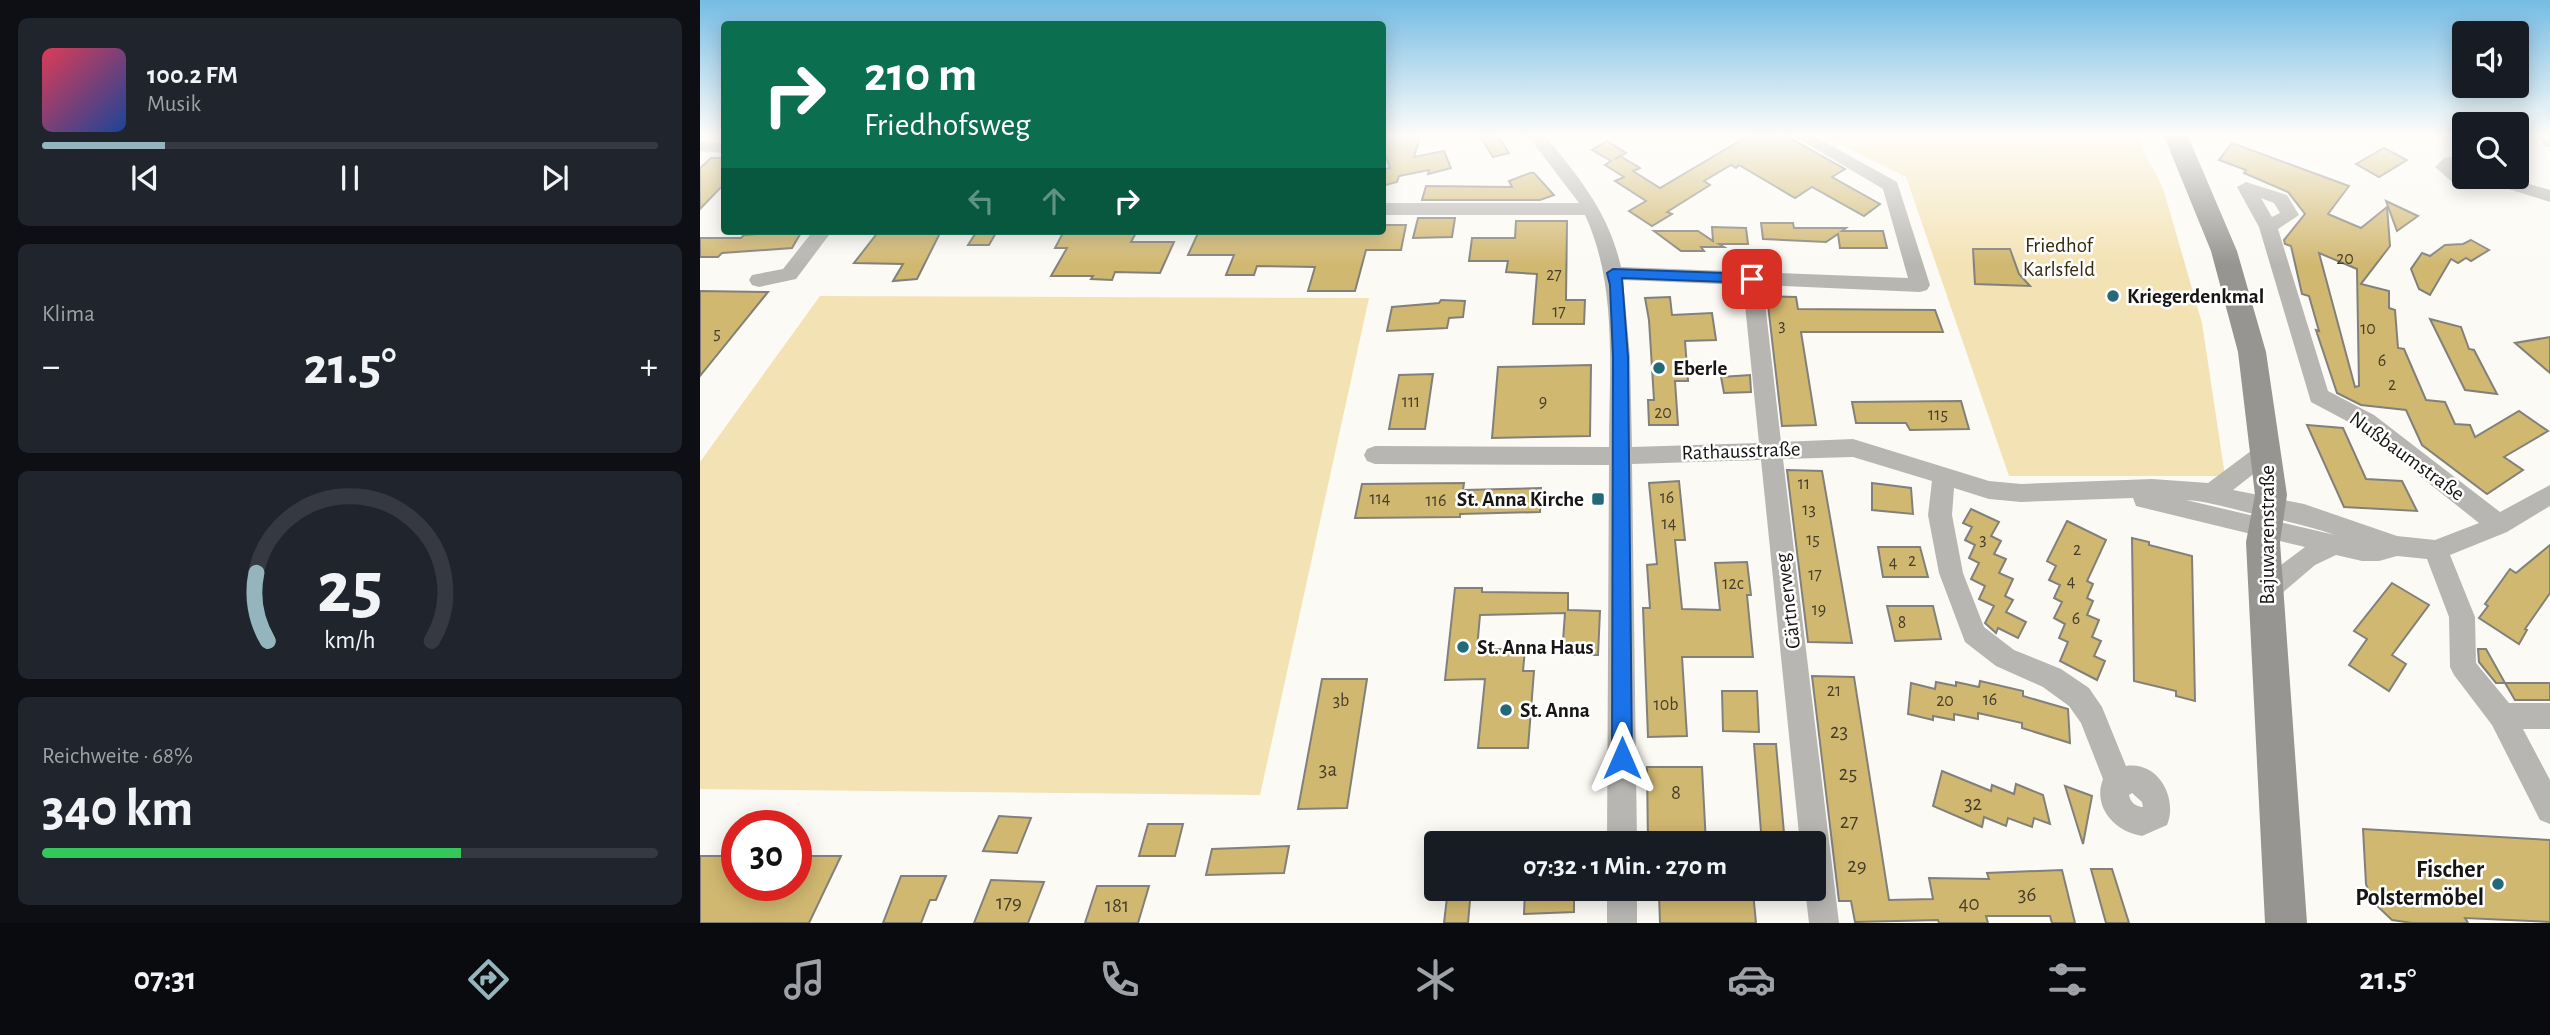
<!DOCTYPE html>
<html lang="de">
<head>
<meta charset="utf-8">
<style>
  body { margin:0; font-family:"Alegreya Sans",sans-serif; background:#20242c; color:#f1f3f6; height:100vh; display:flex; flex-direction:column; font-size:26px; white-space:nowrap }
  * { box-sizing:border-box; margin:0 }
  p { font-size:23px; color:#9ea1a6 }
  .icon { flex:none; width:38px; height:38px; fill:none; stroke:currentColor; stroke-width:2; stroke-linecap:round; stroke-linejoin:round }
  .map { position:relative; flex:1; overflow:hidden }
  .details { display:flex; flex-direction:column; gap:18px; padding:18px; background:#0d0f14; width:700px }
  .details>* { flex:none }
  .top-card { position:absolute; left:21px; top:21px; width:665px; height:214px; border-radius:7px; box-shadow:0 4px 18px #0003; background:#0b6e4f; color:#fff; overflow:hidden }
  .controls { position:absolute; left:1752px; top:21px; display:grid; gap:14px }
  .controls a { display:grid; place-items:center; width:77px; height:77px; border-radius:7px; background:#171b24; box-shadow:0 4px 18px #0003; font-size:35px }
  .speed { position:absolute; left:21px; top:810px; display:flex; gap:14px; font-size:35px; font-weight:700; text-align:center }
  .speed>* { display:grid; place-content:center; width:91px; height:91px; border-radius:50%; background:#171b24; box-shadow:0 4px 18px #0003; line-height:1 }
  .speed .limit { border:10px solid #d22; background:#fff; color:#111 }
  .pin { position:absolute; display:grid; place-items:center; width:60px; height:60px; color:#fff; margin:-30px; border-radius:14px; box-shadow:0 4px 10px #0006 }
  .me { position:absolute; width:77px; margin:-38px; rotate:0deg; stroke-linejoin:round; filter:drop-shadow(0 0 5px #0008) }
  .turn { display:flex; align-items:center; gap:24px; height:147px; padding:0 28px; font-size:32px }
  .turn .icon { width:91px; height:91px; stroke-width:2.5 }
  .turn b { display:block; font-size:49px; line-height:60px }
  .lanes { display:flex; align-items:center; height:66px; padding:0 28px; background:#0003; justify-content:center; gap:35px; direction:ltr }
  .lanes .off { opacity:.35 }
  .big { font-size:52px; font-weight:700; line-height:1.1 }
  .details .card { flex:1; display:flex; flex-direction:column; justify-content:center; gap:10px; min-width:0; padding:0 24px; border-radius:10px; background:#20242c }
  .details .dial { align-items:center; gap:0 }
  .dial svg { height:182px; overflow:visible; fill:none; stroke:#363941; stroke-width:7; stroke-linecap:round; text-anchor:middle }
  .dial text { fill:#f1f3f6; stroke:none }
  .song { display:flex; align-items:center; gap:21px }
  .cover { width:84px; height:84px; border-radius:10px; background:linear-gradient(135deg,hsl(350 70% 55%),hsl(220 70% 35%)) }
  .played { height:7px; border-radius:4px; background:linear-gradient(90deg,#94b5bd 20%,#363941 20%) }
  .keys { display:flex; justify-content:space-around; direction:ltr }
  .heat { display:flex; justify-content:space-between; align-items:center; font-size:38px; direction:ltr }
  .charge { height:10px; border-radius:5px; background:linear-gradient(90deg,#34c759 68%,#363941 0) }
  .trip { position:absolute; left:724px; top:831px; width:402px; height:70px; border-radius:7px; background:#171b24; box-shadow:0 4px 18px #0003; font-weight:700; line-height:70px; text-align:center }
  .tab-bar { display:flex; height:112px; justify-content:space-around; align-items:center; background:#090b0e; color:#9ea1a6 }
  .tab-bar .icon { width:49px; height:49px }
  .tab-bar .active { color:#94b5bd }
  .tab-bar b { font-size:32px; color:#f1f3f6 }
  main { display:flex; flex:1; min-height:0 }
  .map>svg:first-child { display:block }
  .green { fill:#f3e2b3 }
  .building { fill:#d1b871; stroke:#82807a; stroke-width:2; fill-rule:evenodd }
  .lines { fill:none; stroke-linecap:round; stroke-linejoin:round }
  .street { fill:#b7b6b3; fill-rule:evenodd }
  .secondary { fill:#969591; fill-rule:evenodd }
  .route { fill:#1a73e8; stroke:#114b97; stroke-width:2 }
  .poi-dot { fill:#236978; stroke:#fff; stroke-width:2.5 }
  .labels { text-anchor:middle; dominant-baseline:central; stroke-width:5; stroke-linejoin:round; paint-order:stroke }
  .number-label { font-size:18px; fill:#463e2b }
  .park-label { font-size:21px; fill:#362c0b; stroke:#fff }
  .poi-label { font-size:21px; font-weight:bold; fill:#171614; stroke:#fff; text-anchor:start }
  .street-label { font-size:21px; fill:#171614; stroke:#fff }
  .near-number-label { font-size:21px; fill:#463e2b }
  .near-poi-label { font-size:24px; font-weight:bold; fill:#171614; stroke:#fff; text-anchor:end }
</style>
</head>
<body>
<main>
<section class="details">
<div class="card">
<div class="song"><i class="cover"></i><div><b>100.2 FM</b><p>Musik</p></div></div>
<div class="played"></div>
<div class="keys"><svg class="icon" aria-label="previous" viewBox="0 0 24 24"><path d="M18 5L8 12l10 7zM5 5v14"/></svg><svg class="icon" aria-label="pause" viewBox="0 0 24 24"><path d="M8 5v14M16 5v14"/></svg><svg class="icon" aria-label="next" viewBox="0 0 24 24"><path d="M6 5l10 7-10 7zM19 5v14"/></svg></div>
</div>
<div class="card"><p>Klima</p>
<div class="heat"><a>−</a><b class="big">21.5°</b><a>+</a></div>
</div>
<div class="card dial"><svg viewBox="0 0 100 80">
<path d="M14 69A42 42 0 1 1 86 69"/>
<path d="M14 69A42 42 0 0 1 9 39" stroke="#94b5bd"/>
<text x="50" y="56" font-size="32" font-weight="700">25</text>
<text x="50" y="72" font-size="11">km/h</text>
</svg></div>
<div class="card"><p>Reichweite · 68%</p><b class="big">340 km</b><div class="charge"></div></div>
</section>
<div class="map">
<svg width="1850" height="923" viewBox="0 0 1850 923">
  <rect width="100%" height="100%" fill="#fcfaf4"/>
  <g class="green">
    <path d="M1139 136H1436L1463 188 1502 323 1525 476H1309L1206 177 1131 140Z"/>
    <path d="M120 296 669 298 560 795 0 789V462Z"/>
  </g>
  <g class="building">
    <path d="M682 136H720L714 157 744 151 751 168 728 174 729 170 699 176 697 182 682 186 685 169 690 168 682 146Z"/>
    <path d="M780 136H798L809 153 793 157Z"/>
    <path d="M1048 136H1086L1145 169 1132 177 1180 204 1164 216 1112 187 1095 198 1039 165 1036 168 1031 165 1004 181 1010 185 967 212 972 214 952 226 929 211 946 201 915 181 924 177 905 165 911 161 892 150 907 141 926 153 915 159 920 156 940 168 933 171 960 188Z"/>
    <path d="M1532 143 1649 186 1628 214 1661 228 1687 207 1690 246 1661 284 1689 291V308L1695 310 1698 348 1704 349 1726 400 1745 402 1755 424 1770 425 1775 437 1819 411 1848 431 1804 457 1823 470 1787 494 1722 445 1706 410 1661 405 1637 393 1616 330 1619 331 1609 296 1602 294 1591 246 1585 244 1584 240 1605 214 1588 192 1544 173 1546 170 1519 160ZM1619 253 1657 269 1659 386 1655 387Z"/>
    <path d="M1684 148 1707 160 1679 177 1656 164Z"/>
    <path d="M11 158H24V184L0 209V168Z"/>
    <path d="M830 173H834L854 195 840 200H722L726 186 812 187 809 181Z"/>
    <path d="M1686 201 1718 216 1697 231Z"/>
    <path d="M718 218H755L752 237 713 238Z"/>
    <path d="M816 221H867L866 300H885L884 324H833L837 274 806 272 808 261H769L772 238H815Z"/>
    <path d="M1061 223H1093L1094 228H1146L1142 231H1183L1187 248H1140L1138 234 1126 242 1063 239Z"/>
    <path d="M682 225H706L701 250H666L655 291H608L615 267 557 266 554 275H526L534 255H488L499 231H682Z"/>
    <path d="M1012 227 1046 228 1048 244H1019L1024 247H1001L1004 251H981L954 231H998L1013 241Z"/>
    <path d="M102 231 92 248 22 253 18 257H0V238H41L44 235Z"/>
    <path d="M179 231H241L217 279 193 281 203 264 154 263Z"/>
    <path d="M277 231H297L289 245H268Z"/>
    <path d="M364 231H437L431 242H474L460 273 415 272 412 280 391 279 393 276H351L367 248H355Z"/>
    <path d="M1771 240 1789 250 1771 261 1766 258 1758 263 1751 259 1730 295 1719 289 1711 269 1722 253 1730 256 1745 245 1763 244Z"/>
    <path d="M1273 249H1310L1319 274 1330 286 1275 284Z"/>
    <path d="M0 291 68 292 0 376Z"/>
    <path d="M1067 296 1096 297 1098 309 1235 310 1243 332H1101L1116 425 1082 426Z"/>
    <path d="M970 297 972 315 1012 313 1016 340 985 341 988 381H975L978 425H949L948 400H954L949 320 945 298Z"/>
    <path d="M741 300 765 301 763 317 749 318 747 328 687 331 692 307 739 303Z"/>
    <path d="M1730 319 1761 327 1769 349 1774 350 1797 394 1765 390Z"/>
    <path d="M1850 337V373L1815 343Z"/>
    <path d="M891 365 890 436 792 438 798 367Z"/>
    <path d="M733 374 725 429H689L699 375Z"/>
    <path d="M1050 375 1051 392 1024 393 1021 377Z"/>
    <path d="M1261 401 1269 429 1210 430 1206 423H1156L1152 402Z"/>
    <path d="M1607 425 1643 428 1666 479 1702 481 1717 511 1644 507Z"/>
    <path d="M1087 470 1122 471 1152 643 1108 642Z"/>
    <path d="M979 481 985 540H975L982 609 1020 610 1015 563 1047 562 1051 595H1047L1053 657H982L987 736 948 737 943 608H950L947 565 957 564 949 483Z"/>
    <path d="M764 483 763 490 841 488 840 512 760 514V517L655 518 662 484Z"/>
    <path d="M1172 483 1211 488 1213 514 1172 510Z"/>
    <path d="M1271 509 1299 522 1291 536 1301 541 1294 554 1306 559 1299 573 1313 579 1305 596 1313 600 1306 612 1326 622 1318 638 1298 628 1296 633 1285 623 1294 606 1279 599 1285 586 1271 579 1279 563 1269 558 1275 545 1265 540 1272 527 1263 523Z"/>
    <path d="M1367 521 1406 540 1387 581 1393 584 1387 598 1393 601 1387 615 1399 620 1392 637 1401 641 1394 656 1405 661 1397 680 1360 661 1368 642 1359 638 1365 624 1354 618 1362 602 1354 598 1360 585 1349 580 1356 566 1347 561Z"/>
    <path d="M1432 538 1449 542V545L1492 556 1495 701 1476 696V691L1434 681Z"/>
    <path d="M1850 545V593L1825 629 1827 630 1819 644 1779 618 1788 606 1785 604 1810 569 1816 573Z"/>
    <path d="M1178 547H1220L1228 577H1183Z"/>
    <path d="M1692 583 1729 605 1692 655 1706 664 1689 691 1649 665 1667 639 1654 631Z"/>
    <path d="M755 588H782V592L868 593V610L900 611 898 655H862L865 613 780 615 777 649H825L823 671H834L828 748H778L785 679 745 680Z"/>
    <path d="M1187 606H1233L1241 639 1195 641Z"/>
    <path d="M1778 649H1786L1805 683H1796L1779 662Z"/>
    <path d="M1112 676 1154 677 1189 900 1233 899 1229 878 1289 879 1287 873 1362 870 1375 923H1352L1350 916H1286L1288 923H1239L1238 920 1155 922 1151 901H1139Z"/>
    <path d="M622 679H667L647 808 598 809Z"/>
    <path d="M1280 681 1323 691V696L1368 709 1370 743 1322 728V723L1278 713V719L1254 714V720L1233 716V720L1208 714 1211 683 1235 689 1236 682 1256 686V682L1279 687Z"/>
    <path d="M1805 683H1850V700H1815Z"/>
    <path d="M1022 691H1057L1059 732 1023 731Z"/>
    <path d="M1054 744H1076L1085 844H1062Z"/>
    <path d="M947 767H1002L1006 844H948Z"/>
    <path d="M1242 771 1291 791 1292 785 1314 794 1316 784 1343 795 1350 824 1334 818 1332 827 1308 818 1306 826 1284 817 1282 827 1233 806Z"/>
    <path d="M1365 786 1392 796 1383 844Z"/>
    <path d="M299 816 331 818 317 853 283 851Z"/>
    <path d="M448 824H483L475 856H439Z"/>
    <path d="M1663 829 1850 840V922L1765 918 1768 923H1712L1692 920 1673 902 1666 884Z"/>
    <path d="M589 846 584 873 506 875 512 849Z"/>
    <path d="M0 856H37V886H96V856H141L109 923H0Z"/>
    <path d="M1391 869H1412L1429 923H1406Z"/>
    <path d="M201 876H246L236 900H230L221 923H183Z"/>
    <path d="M291 880 344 882 328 923H274Z"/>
    <path d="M397 886H449L438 923H385Z"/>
    <path d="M748 889H771L768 923H744Z"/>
    <path d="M825 889H874V912L824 914Z"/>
    <path d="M1053 892 1056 923H960L959 894Z"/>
  </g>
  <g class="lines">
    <g class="street">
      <path d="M828 136H845C879 177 909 213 921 267L1208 278 1183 189 1094 136H1114L1197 182 1230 285 1227 290 1220 292 1063 285 1081 442 1153 439 1289 481 1321 484 1452 479 1508 483 1559 445 1567 442 1575 445 1578 451 1575 457 1533 490 1604 504 1697 536 1735 540 1779 523 1658 427 1611 402 1559 227 1537 187 1546 182 1587 195 1599 215 1578 229 1628 391 1674 415 1800 512 1850 485V506L1807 532 1750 555 1775 617 1776 663 1809 703H1850V729H1823L1850 780V824L1840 820 1792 725 1754 675 1750 667 1749 617 1727 559 1697 556 1679 561H1662L1636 555 1615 565 1575 599 1566 602 1557 599 1553 591 1557 583 1605 547 1444 508 1436 506 1433 498 1321 502 1289 499 1254 488 1252 515 1263 573 1284 627 1314 650 1361 669 1389 688 1402 707 1426 766C1459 761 1478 799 1467 825L1442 836C1415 832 1392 807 1403 779L1381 723 1369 706 1343 687 1296 666 1265 642 1239 573 1228 515 1232 481 1153 457 1083 459 1139 923H1109L1105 889H1115V844H1100L1061 460 932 464 937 844H907L909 465 675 464 667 461 664 455 667 449 675 446 909 447C909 371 918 286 885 215H682V203H879ZM1561 198 1574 203 1580 213 1572 217ZM923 280 1043 285 1059 443 932 447 930 357ZM1486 500C1504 501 1517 505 1534 509 1568 518 1602 523 1635 535ZM1432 793 1442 802 1443 807C1436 807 1430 802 1429 795Z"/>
      <path d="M1839 136H1850V147L1844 146Z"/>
      <path d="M0 141 24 143V153L0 151Z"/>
      <path d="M1750 157 1764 159V169L1754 168 1764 173V177H1805L1850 190V202L1780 180 1766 183 1751 181 1735 167 1744 158Z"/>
      <path d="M113 231H132L96 279 59 287 52 285 49 280 52 275 83 269Z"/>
      <rect x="907" y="889" width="30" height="34"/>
    </g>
    <path class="secondary" d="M1464 136H1488L1537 251 1566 352 1587 495 1580 542 1607 923H1565L1546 542 1555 495 1538 352 1511 251Z"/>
  </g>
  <linearGradient id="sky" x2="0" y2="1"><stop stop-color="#75bce4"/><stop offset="0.51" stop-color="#fefdfa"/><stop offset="1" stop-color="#fefdfa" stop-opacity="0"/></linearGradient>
  <rect width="1850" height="265" fill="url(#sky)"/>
  <path class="route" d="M913 269 1052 274 1059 279 1052 283 922 278 928 357 932 758 929 765 922 768 915 765 912 758 913 357 910 285 907 273Z"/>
  <g class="poi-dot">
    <circle cx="1413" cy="296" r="7"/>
    <circle cx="959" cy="368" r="7"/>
    <rect x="891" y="492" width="14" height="14" rx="3.5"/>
    <circle cx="763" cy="647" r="7"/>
    <circle cx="806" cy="710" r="7"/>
    <circle cx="1798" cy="884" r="7"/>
  </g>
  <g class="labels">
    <g class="number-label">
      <text x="1645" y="259">20</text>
      <text x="854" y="275">27</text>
      <text x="859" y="312">17</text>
      <text x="1082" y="326">3</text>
      <text x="1668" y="329">10</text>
      <text x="17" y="334">5</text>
      <text x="1682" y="361">6</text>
      <text x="1692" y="385">2</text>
      <text x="711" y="402">111</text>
      <text x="843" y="402">9</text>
      <text x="963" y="413">20</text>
      <text x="1238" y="415">115</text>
      <text x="1104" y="484">11</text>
      <text x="967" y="498">16</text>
      <text x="680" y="499">114</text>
      <text x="736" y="501">116</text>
      <text x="1109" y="510">13</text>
      <text x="969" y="524">14</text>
      <text x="1113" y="540">15</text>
      <text x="1283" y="540">3</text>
      <text x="1377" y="550">2</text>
      <text x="1212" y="561">2</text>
      <text x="1193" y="563">4</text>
      <text x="1115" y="575">17</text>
      <text x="1371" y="582">4</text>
      <text x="1033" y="584">12c</text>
      <text x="1119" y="610">19</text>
      <text x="1376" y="619">6</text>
      <text x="1202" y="623">8</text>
      <text x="1134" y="691">21</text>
      <text x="1290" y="700">16</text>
      <text x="641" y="701">3b</text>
      <text x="1245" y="701">20</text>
      <text x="966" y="705">10b</text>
    </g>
    <g class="park-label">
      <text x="1359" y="245">Friedhof<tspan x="1359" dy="24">Karlsfeld</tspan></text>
    </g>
    <g class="poi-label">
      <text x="1427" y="296">Kriegerdenkmal</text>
      <text x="973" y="368">Eberle</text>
      <text x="884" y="499" text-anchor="end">St. Anna Kirche</text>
      <text x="777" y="647">St. Anna Haus</text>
      <text x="820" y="710">St. Anna</text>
    </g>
    <g class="street-label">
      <text transform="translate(1041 451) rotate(-2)">Rathausstraße</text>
      <text transform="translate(1707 456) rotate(36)">Nußbaumstraße</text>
      <text transform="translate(1567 535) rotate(-90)">Bajuwarenstraße</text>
      <text transform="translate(1088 601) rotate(-97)">Gärtnerweg</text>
    </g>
    <g class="near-number-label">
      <text x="1139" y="731">23</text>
      <text x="628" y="769">3a</text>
      <text x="1148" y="773">25</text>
      <text x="976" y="792">8</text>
      <text x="1273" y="803">32</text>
      <text x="1149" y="821">27</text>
      <text x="1157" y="865">29</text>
      <text x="1327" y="894">36</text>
      <text x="309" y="902">179</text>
      <text x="1269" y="903">40</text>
      <text x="417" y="905">181</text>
    </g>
    <g class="near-poi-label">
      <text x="1784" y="870">Fischer<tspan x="1784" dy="28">Polstermöbel</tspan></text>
    </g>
  </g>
</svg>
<div class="controls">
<a><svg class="icon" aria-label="sound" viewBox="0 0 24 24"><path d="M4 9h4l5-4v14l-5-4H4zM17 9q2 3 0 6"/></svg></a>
<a><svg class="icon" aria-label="search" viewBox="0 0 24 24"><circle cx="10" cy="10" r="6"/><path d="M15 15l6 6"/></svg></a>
</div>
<div class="speed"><div class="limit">30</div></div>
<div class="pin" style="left:1052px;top:279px;background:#d93025"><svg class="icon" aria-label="arrive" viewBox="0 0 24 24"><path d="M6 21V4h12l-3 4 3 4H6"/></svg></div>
<svg class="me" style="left:922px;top:758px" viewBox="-20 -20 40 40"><path d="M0-17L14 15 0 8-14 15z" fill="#1a73e8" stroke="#fff" stroke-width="4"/></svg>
<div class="trip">07:32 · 1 Min. · 270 m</div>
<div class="top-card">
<div class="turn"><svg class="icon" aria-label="right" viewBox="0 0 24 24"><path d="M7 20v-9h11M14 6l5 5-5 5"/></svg><div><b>210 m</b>Friedhofsweg</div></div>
<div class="lanes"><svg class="icon off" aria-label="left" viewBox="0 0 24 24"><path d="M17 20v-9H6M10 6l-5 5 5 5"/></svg><svg class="icon off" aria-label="ahead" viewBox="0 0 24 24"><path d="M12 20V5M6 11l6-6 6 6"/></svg><svg class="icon" aria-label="right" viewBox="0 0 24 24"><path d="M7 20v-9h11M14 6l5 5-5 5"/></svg></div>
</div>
</div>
</main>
<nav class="tab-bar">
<b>07:31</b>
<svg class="icon active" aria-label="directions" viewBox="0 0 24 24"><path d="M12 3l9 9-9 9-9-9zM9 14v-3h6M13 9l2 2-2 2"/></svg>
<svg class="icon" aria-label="music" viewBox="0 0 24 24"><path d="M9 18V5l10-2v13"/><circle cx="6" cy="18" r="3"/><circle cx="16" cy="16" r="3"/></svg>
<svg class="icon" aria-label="phone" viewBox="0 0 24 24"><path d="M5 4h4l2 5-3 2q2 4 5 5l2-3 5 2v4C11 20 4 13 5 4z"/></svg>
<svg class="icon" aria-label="climate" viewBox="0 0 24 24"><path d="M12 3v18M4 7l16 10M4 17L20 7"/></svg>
<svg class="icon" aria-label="car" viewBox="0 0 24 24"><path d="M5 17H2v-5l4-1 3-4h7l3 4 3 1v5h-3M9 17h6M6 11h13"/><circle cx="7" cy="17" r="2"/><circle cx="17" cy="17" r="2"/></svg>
<svg class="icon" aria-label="filters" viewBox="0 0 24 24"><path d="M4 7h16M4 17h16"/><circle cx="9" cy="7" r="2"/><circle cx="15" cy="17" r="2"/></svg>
<b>21.5°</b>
</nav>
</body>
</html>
